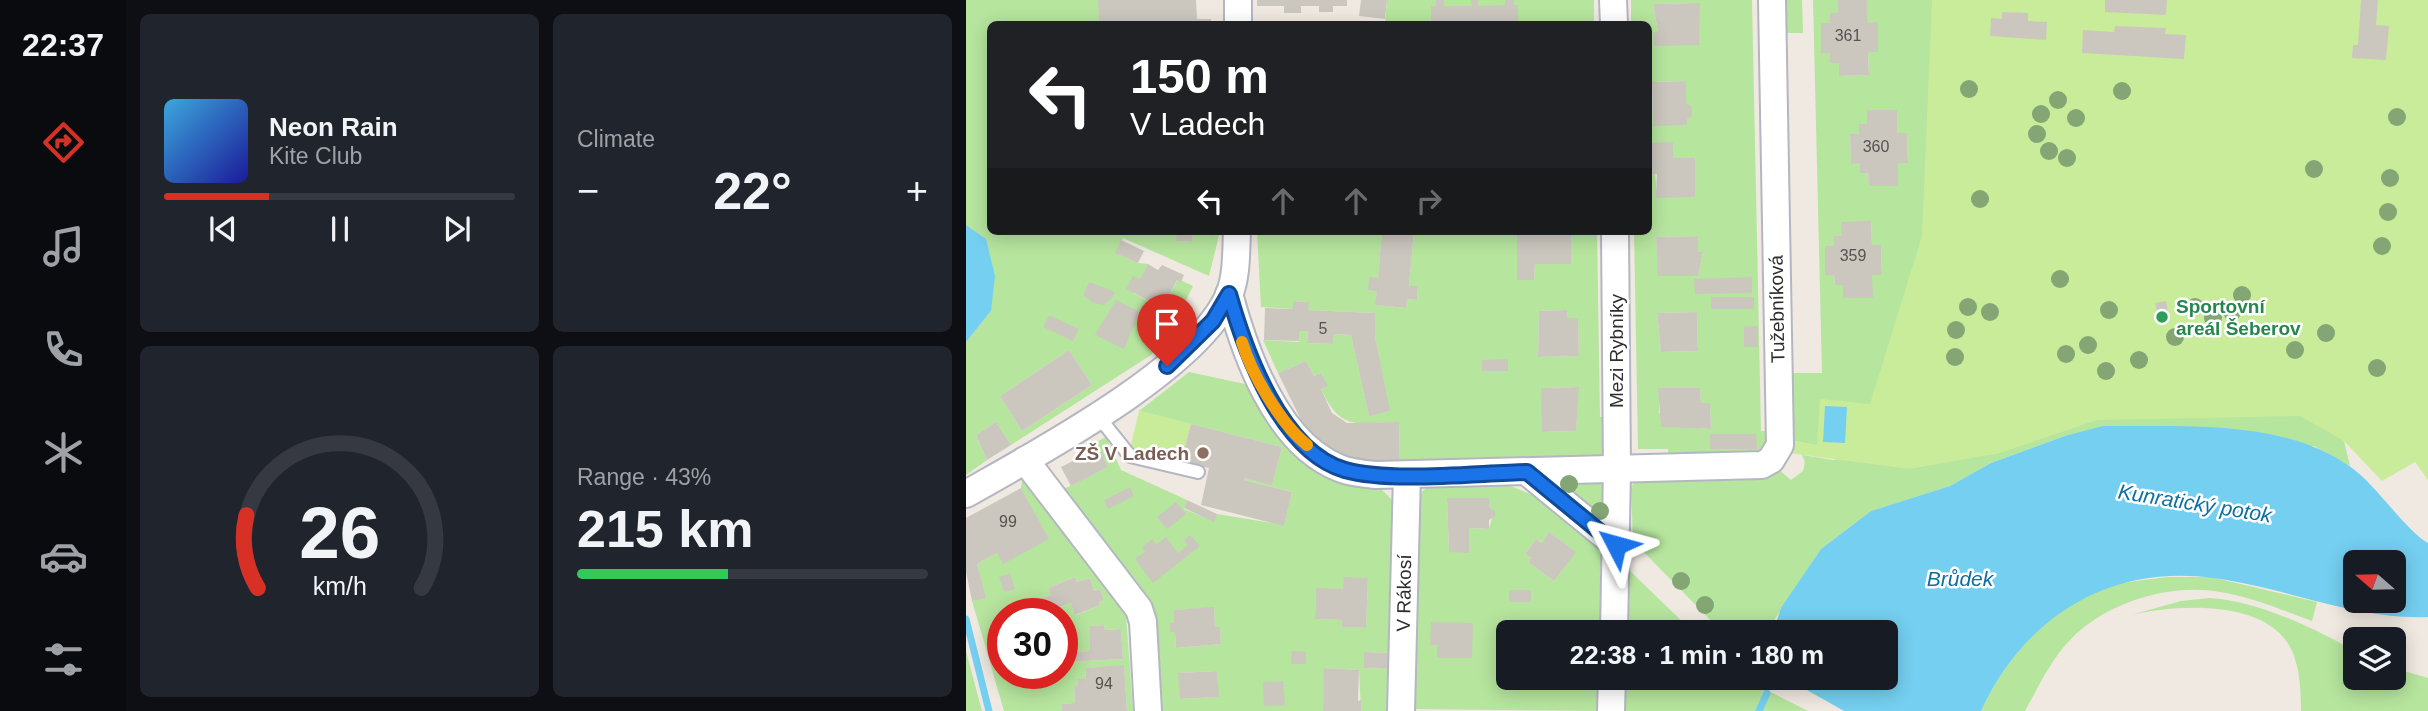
<!DOCTYPE html>
<html lang="en">
<head>
<meta charset="utf-8">
<style>
  body { margin:0; font-family:Helvetica,sans-serif; background:#20242c; color:#f1f3f6; height:100vh; display:flex; flex-direction:column; font-size:26px; white-space:nowrap }
  * { box-sizing:border-box; margin:0 }
  p { font-size:23px; color:#9ea1a6 }
  .icon { flex:none; width:38px; height:38px; fill:none; stroke:currentColor; stroke-width:2; stroke-linecap:round; stroke-linejoin:round }
  .map { position:relative; flex:1; overflow:hidden }
  .sheet { display:flex; flex-direction:column; gap:14px; padding:14px; background:#0d0f14; width:840px }
  .sheet>* { flex:none }
  .banner { position:absolute; left:21px; top:21px; width:665px; height:214px; border-radius:10px; box-shadow:0 4px 18px #0003; background:#202124; color:#fff; overflow:hidden }
  .needle { width:46px; rotate:290deg }
  .tools { position:absolute; left:1377px; top:550px; display:grid; gap:14px }
  .tools a { display:grid; place-items:center; width:63px; height:63px; border-radius:10px; background:#171b24; box-shadow:0 4px 18px #0003; font-size:35px }
  .speed { position:absolute; left:21px; top:598px; display:flex; gap:14px; font-size:35px; font-weight:700; text-align:center }
  .speed>* { display:grid; place-content:center; width:91px; height:91px; border-radius:50%; background:#171b24; box-shadow:0 4px 18px #0003; line-height:1 }
  .speed .limit { border:10px solid #d22; background:#fff; color:#111 }
  .pin { position:absolute; display:grid; place-items:center; width:60px; height:60px; color:#fff; margin:-72px -30px; border-radius:50% 50% 50% 0; rotate:-45deg; box-shadow:0 0 7px #0007 }
  .pin .icon { rotate:45deg }
  .me { position:absolute; width:77px; margin:-38px; rotate:309deg; stroke-linejoin:round; filter:drop-shadow(0 0 5px #0008) }
  .turn { display:flex; align-items:center; gap:24px; height:147px; padding:0 28px; font-size:32px }
  .turn .icon { width:91px; height:91px; stroke-width:2.5 }
  .turn b { display:block; font-size:49px; line-height:60px }
  .lanes { display:flex; align-items:center; height:66px; padding:0 28px; background:#0003; justify-content:center; gap:35px; direction:ltr }
  .lanes .off { opacity:.35 }
  .big { font-size:52px; font-weight:700; line-height:1.1 }
  .sheet .tile { flex:1; display:flex; flex-direction:column; justify-content:center; gap:10px; min-width:0; padding:0 24px; border-radius:10px; background:#20242c }
  .sheet .dial { align-items:center; gap:0 }
  .dial svg { height:182px; overflow:visible; fill:none; stroke:#363941; stroke-width:7; stroke-linecap:round; text-anchor:middle }
  .dial text { fill:#f1f3f6; stroke:none }
  .song { display:flex; align-items:center; gap:21px }
  .cover { width:84px; height:84px; border-radius:10px; background:linear-gradient(135deg,hsl(200 70% 55%),hsl(240 70% 35%)) }
  .played { height:7px; border-radius:4px; background:linear-gradient(90deg,#d93025 30%,#363941 30%) }
  .keys { display:flex; justify-content:space-around; direction:ltr }
  .heat { display:flex; justify-content:space-between; align-items:center; font-size:38px; direction:ltr }
  .charge { height:10px; border-radius:5px; background:linear-gradient(90deg,#34c759 43%,#363941 0) }
  .sheet .tiles { flex:1; display:grid; gap:14px; grid-template-columns:repeat(2,1fr) }
  .trip { position:absolute; left:530px; top:620px; width:402px; height:70px; border-radius:10px; background:#171b24; box-shadow:0 4px 18px #0003; font-weight:700; line-height:70px; text-align:center }
  main { display:flex; flex:1; min-height:0 }
  .dock { display:flex; flex-direction:column; width:126px; justify-content:space-around; align-items:center; background:#090b0e; color:#9ea1a6 }
  .dock .icon { width:49px; height:49px }
  .dock .selected { color:#d93025 }
  .dock b { font-size:32px; color:#f1f3f6 }
  .map>svg:first-child { display:block }
  .green { fill:#b6e59e; fill-rule:evenodd }
  .pitch { fill:#c9ec9a }
  .water { fill:#75cff0; fill-rule:evenodd }
  .lines { fill:none; stroke-linecap:round; stroke-linejoin:round }
  .stream { stroke:#75cff0; stroke-width:7 }
  .building { fill:#cbc7bf }
  .service-casing { stroke:#b4b7c1; stroke-width:16 }
  .minor-casing { stroke:#b4b7c1; stroke-width:30 }
  .service { stroke:#fff; stroke-width:12 }
  .minor { stroke:#fff; stroke-width:26 }
  .tree { fill:#84a574 }
  .route-casing { stroke:#114b97; stroke-width:18 }
  .route { stroke:#1a73e8; stroke-width:12 }
  .slow { stroke:#f59e0b; stroke-width:12 }
  .leisure-dot { fill:#2e9e5b; stroke:#fff; stroke-width:2.5 }
  .education-dot { fill:#8d6e63; stroke:#fff; stroke-width:2.5 }
  .labels { text-anchor:middle; dominant-baseline:central; stroke-width:5; stroke-linejoin:round; paint-order:stroke }
  .number-label { font-size:16px; fill:#555452 }
  .leisure-label { font-size:19px; font-weight:bold; fill:#27864d; stroke:#fff; text-anchor:start }
  .street-label { font-size:19px; fill:#2e2e2e; stroke:#fff }
  .education-label { font-size:19px; font-weight:bold; fill:#785e54; stroke:#fff; text-anchor:end }
  .water-label { font-size:21px; font-style:italic; fill:#0d6fa3; stroke:#fff }
</style>
</head>
<body>
<main>
<nav class="dock">
<b>22:37</b>
<svg class="icon selected" aria-label="directions" viewBox="0 0 24 24"><path d="M12 3l9 9-9 9-9-9zM9 14v-3h6M13 9l2 2-2 2"/></svg>
<svg class="icon" aria-label="music" viewBox="0 0 24 24"><path d="M9 18V5l10-2v13"/><circle cx="6" cy="18" r="3"/><circle cx="16" cy="16" r="3"/></svg>
<svg class="icon" aria-label="phone" viewBox="0 0 24 24"><path d="M5 4h4l2 5-3 2q2 4 5 5l2-3 5 2v4C11 20 4 13 5 4z"/></svg>
<svg class="icon" aria-label="climate" viewBox="0 0 24 24"><path d="M12 3v18M4 7l16 10M4 17L20 7"/></svg>
<svg class="icon" aria-label="car" viewBox="0 0 24 24"><path d="M5 17H2v-5l4-1 3-4h7l3 4 3 1v5h-3M9 17h6M6 11h13"/><circle cx="7" cy="17" r="2"/><circle cx="17" cy="17" r="2"/></svg>
<svg class="icon" aria-label="filters" viewBox="0 0 24 24"><path d="M4 7h16M4 17h16"/><circle cx="9" cy="7" r="2"/><circle cx="15" cy="17" r="2"/></svg>
</nav>
<section class="sheet">
<div class="tiles">
<div class="tile">
<div class="song"><i class="cover"></i><div><b>Neon Rain</b><p>Kite Club</p></div></div>
<div class="played"></div>
<div class="keys"><svg class="icon" aria-label="previous" viewBox="0 0 24 24"><path d="M18 5L8 12l10 7zM5 5v14"/></svg><svg class="icon" aria-label="pause" viewBox="0 0 24 24"><path d="M8 5v14M16 5v14"/></svg><svg class="icon" aria-label="next" viewBox="0 0 24 24"><path d="M6 5l10 7-10 7zM19 5v14"/></svg></div>
</div>
<div class="tile"><p>Climate</p>
<div class="heat"><a>−</a><b class="big">22°</b><a>+</a></div>
</div>
<div class="tile dial"><svg viewBox="0 0 100 80">
<path d="M14 69A42 42 0 1 1 86 69"/>
<path d="M14 69A42 42 0 0 1 9 37" stroke="#d93025"/>
<text x="50" y="56" font-size="32" font-weight="700">26</text>
<text x="50" y="72" font-size="11">km/h</text>
</svg></div>
<div class="tile"><p>Range · 43%</p><b class="big">215 km</b><div class="charge"></div></div>
</div>
</section>
<div class="map">
<svg width="1462" height="711" viewBox="0 0 1462 711">
  <rect width="100%" height="100%" fill="#efe9e1"/>
  <g class="green">
    <path d="M0 0H132L192 21V24L59 22V24H24V231H189L211 233V241L226 242 227 234 248 236 249 231H254L243 276 157 238 150 253 172 263 182 264 167 293 197 308 212 279 227 286 204 332 185 355 45 445 30 422 10 435 21 460 0 475V342L25 311 20 239 0 225ZM103 350 126 385 56 431 34 396Z"/>
    <path d="M421 0H628V24H419Z"/>
    <path d="M665 0H786L795 431H804L805 437 794 456 703 460 702 449H672L668 231H682V24H665ZM733 3V44L688 45V32H692L687 4ZM720 81V103L687 125 686 82ZM688 158H728L729 197H691ZM731 236 732 252 737 253 732 275 693 276 690 237ZM787 297 788 309H745V297ZM731 312 732 351 695 352 691 313ZM693 388H734L735 403 744 404 745 429H736L693 413Z"/>
    <path d="M818 0H836L837 33H819Z"/>
    <path d="M847 0H872V13L864 14V23L855 24V53H864L873 63 874 76 903 75 902 52H912V23H902L901 0H982L1110 265 851 446 825 440V373H856ZM901 110H931V133H941L942 162 932 163V186H903L902 173H894V163H885L884 134H893V124H901ZM876 222H905L906 245H915L916 274 906 275V298H877V285H869L868 275H859V246H868V236H876Z"/>
    <path d="M291 231H416L410 305 440 308 441 299 451 300 452 286H443L448 231H631L634 417H643V448L637 458 597 464V456H592L527 457V464H434L433 422C390 422 376 433 355 389L361 385 355 373 348 376 340 361 312 373 297 340 333 342 334 331H342L341 343 367 344 368 334 385 335 403 415 423 411 409 337V313L342 310V302L328 301 327 309 295 307ZM551 235 604 264H569L568 280H552ZM601 310V318L612 319 613 356 572 357 573 311ZM612 387 610 431 576 432V388Z"/>
    <path d="M223 372 279 384C315 438 340 486 413 487L429 503 423 653 399 652 398 668 423 669 421 711H395L393 670 359 668 357 711H194L187 606 98 489 142 467 130 442 140 437 155 470 221 500 218 509 247 521 251 514 318 525 326 492 278 480 279 478 306 484 316 447 173 411ZM402 578 400 628 376 627V620L349 619 350 589H377ZM248 608 249 627H254L255 644 210 648 209 632H204V623H208V610ZM251 671 252 697 214 699 213 673Z"/>
    <path d="M1294 380 1378 441 1384 466 1348 446 1099 436 1025 463 984 486 905 511 855 549 809 619 807 632H756L667 541 665 487 670 481 790 480 812 469 825 480 837 471 839 462 836 455 867 460Z"/>
    <path d="M56 479 160 615 167 711H161L158 666 119 668 120 679H111L112 686H108L109 703 95 704 96 711H38L6 601 19 597 11 564 31 553 82 539 55 488ZM109 577 111 582 124 578 128 591 134 589 138 600 133 602 134 605 110 615 105 603 77 614H96V674H37V614H75L70 600 85 595 82 588ZM138 625 139 630 155 629 157 659 103 662V652L124 651V626Z"/>
    <path d="M593 481H636L638 516H633L594 485Z"/>
    <path d="M463 485H542L584 502 628 540 637 558 635 632 587 631V624H568L567 632H542V677H550V685L573 686V677H634L633 711 444 709 452 496ZM481 498H523V507L528 511 523 529 503 528V552H483ZM583 532 609 552 588 581 562 562 565 558 559 554 570 539 576 543Z"/>
    <path d="M661 568 727 632H659Z"/>
    <path d="M1202 577H1245L1351 602 1346 621C1316 610 1286 597 1254 592 1204 583 1141 602 1105 639 1085 659 1073 686 1059 711H1015C1039 659 1083 608 1138 588 1158 581 1180 580 1202 577Z"/>
    <path d="M1244 598C1295 602 1345 627 1389 651L1390 677H1428V668L1462 678V711H1335C1335 692 1334 671 1327 653 1305 598 1210 604 1165 615L1215 601Z"/>
    <path d="M0 651 16 711H0Z"/>
    <path d="M657 677H775L842 711H657Z"/>
  </g>
  <g class="pitch">
    <path d="M966 0H1462V480L1449 462 1416 481 1378 441 1334 416 1131 420 1034 453 943 469 823 453 825 440 851 445 854 399 904 404 956 236Z"/>
    <path d="M173 411 225 424 215 462 164 449Z"/>
  </g>
  <g class="water">
    <path d="M0 225 20 239 29 276 25 311 0 342Z"/>
    <path d="M859 406 881 407 879 443 857 442Z"/>
    <path d="M1137 426C1218 427 1317 418 1386 468 1411 486 1440 531 1462 543V617C1388 620 1319 587 1247 578 1142 564 1058 618 1015 711H878L818 677H920V632H807L815 608 855 549 905 511 984 486 1025 463 1099 436ZM1390 562H1428V600H1390Z"/>
  </g>
  <g class="lines">
    <g class="stream">
      <path d="M0 619 23 711"/>
      <path d="M793 711 801 693"/>
    </g>
  </g>
  <g class="building">
    <path d="M132 0H230L231 19H245V24H192V21L133 23Z"/>
    <path d="M291 0H381V6H367V12H353V6H335V13H318V6H291Z"/>
    <path d="M395 0H421L419 19 393 16Z"/>
    <path d="M470 0H478V6H506L505 0H512V6L539 5V0H548V5H552V24H465V6H470Z"/>
    <path d="M872 0H901L902 23 912 22V52H902L903 75 873 76V63H864V53H855V23H864V13H872Z"/>
    <path d="M1139 0H1201L1200 15 1139 12Z"/>
    <path d="M1395 0H1412L1410 25 1423 26 1420 60 1386 58 1387 45H1392Z"/>
    <path d="M734 3 733 45 688 46 687 32H692L687 4Z"/>
    <path d="M1036 12 1062 13V21L1081 22 1080 40 1024 36 1025 18 1036 19Z"/>
    <rect x="59" y="21" width="60" height="3"/>
    <path d="M1149 26 1200 28 1199 34 1220 35 1218 59 1116 53 1117 30 1148 32Z"/>
    <path d="M720 81V103L726 107V116L721 119V125L687 126 686 82Z"/>
    <path d="M901 110H931V133H941L942 163H932V186H903L902 173H894V163L885 164 884 134H893V124H901Z"/>
    <path d="M707 142V158H729V197L690 198 691 174H682V143Z"/>
    <path d="M905 221 906 245H915L916 275H906L907 298H877V285H869L868 275H859V246H868V236H876L875 222Z"/>
    <path d="M211 231H249L248 236 227 234 226 242 210 241Z"/>
    <path d="M416 231H448L443 286H452L451 300 441 299 440 308 409 305 411 291 402 290 403 277 412 278Z"/>
    <path d="M551 235H605V264H569L568 280H551Z"/>
    <path d="M732 236V252H737L732 276H692L690 237Z"/>
    <path d="M155 240 178 251 172 263 149 253Z"/>
    <path d="M182 264 192 270 196 265 218 275 215 282 211 280 197 308 160 289 167 276 174 279Z"/>
    <path d="M786 277V293L729 294 728 279Z"/>
    <path d="M123 282 149 292 147 297 138 305 127 303 117 295Z"/>
    <rect x="745" y="297" width="43" height="12"/>
    <path d="M150 300 174 312 158 349 129 335Z"/>
    <path d="M327 301 343 302 342 310 409 313V337L424 411 403 416 385 335 368 334 367 344 341 343 342 331H334L333 341 298 340 299 308 327 309Z"/>
    <path d="M1200 301 1202 312 1192 315 1189 303Z"/>
    <path d="M601 310V318H612L613 356 572 357 573 311Z"/>
    <path d="M731 312 732 351 695 352 691 313Z"/>
    <path d="M83 315 113 329 107 341 77 327Z"/>
    <path d="M792 326V347H778V327Z"/>
    <path d="M103 350 126 385 56 431 34 396Z"/>
    <path d="M542 359V371H516V360Z"/>
    <path d="M340 361 348 376 355 373 362 386 355 389 366 413 381 423 433 422 434 464H382L338 426 312 373Z"/>
    <path d="M613 387 610 431 576 432 575 388Z"/>
    <path d="M692 388H734L735 403H744L745 429 695 427Z"/>
    <path d="M30 422 45 445 21 460 10 435Z"/>
    <path d="M225 424 316 447 306 485 279 478 278 480 326 492 318 526 235 505 243 468 215 462Z"/>
    <path d="M744 434H790L791 449H744Z"/>
    <path d="M133 448 142 467 105 486 95 467Z"/>
    <path d="M164 487 168 496 142 509 138 500Z"/>
    <path d="M55 488 83 539 37 564 31 553 11 564 20 598 6 601 0 572V518Z"/>
    <path d="M481 498H523V507L529 511V516L523 520V529L503 528V553L483 552Z"/>
    <path d="M221 500 251 514 248 522 218 508Z"/>
    <path d="M210 502 220 514 201 529 191 517Z"/>
    <path d="M583 532 610 552 588 581 562 562 565 558 559 554 570 539 576 543Z"/>
    <path d="M224 535 234 546 187 583 169 559 179 552 176 547 186 539 190 545 200 537 212 553 222 545 218 540Z"/>
    <path d="M44 573 49 589 38 592 33 577Z"/>
    <path d="M109 577 111 582 124 578 128 591 134 589 138 600 133 602 134 605 109 615 105 603 75 614 70 600 85 595 82 588Z"/>
    <path d="M378 577 402 578 400 628 376 627V620L349 619 350 588 377 589Z"/>
    <rect x="543" y="590" width="22" height="12"/>
    <path d="M248 607 249 627H254L255 644 210 648 209 632H204V623H208V610Z"/>
    <path d="M465 622 507 623 506 658H471V645H464Z"/>
    <path d="M567 624H588L587 632H567Z"/>
    <path d="M138 625 139 630 155 629 157 659 103 662V652L124 651V626Z"/>
    <path d="M326 651 340 652V664H325Z"/>
    <path d="M398 652 423 653V669L398 668Z"/>
    <path d="M158 665 161 711H96L95 704 109 703 108 686H112L111 679H120L119 668Z"/>
    <path d="M358 668 393 670 392 701 395 700V711H357Z"/>
    <path d="M251 671 253 697 214 699 212 673Z"/>
    <path d="M550 677H573V686L550 685Z"/>
    <rect x="675" y="677" width="33" height="8"/>
    <path d="M317 681 319 705 298 706 297 682Z"/>
  </g>
  <g class="lines">
    <defs>
      <path id="service" d="M132 416 164 456 232 472"/>
      <g id="minor">
        <path d="M647 0 648 24"/>
        <path d="M272 24V0"/>
        <path d="M263 294C279 353 310 443 373 468 385 473 398 474 410 475L796 465 805 460 814 445 806 0"/>
        <path d="M59 460 173 609 177 622 182 711"/>
        <path d="M561 472 650 545"/>
        <path d="M0 494C70 454 232 368 263 295 271 276 270 251 271 231"/>
        <path d="M648 632 651 470 649 231"/>
        <path d="M435 711 441 475"/>
        <path d="M645 711 646 677"/>
      </g>
    </defs>
    <use href="#service" class="service-casing"/>
    <use href="#minor" class="minor-casing"/>
    <use href="#service" class="service"/>
    <use href="#minor" class="minor"/>
  </g>
  <g class="tree">
    <circle cx="1003" cy="89" r="9"/>
    <circle cx="1156" cy="91" r="9"/>
    <circle cx="1092" cy="100" r="9"/>
    <circle cx="1075" cy="114" r="9"/>
    <circle cx="1431" cy="117" r="9"/>
    <circle cx="1110" cy="118" r="9"/>
    <circle cx="1071" cy="134" r="9"/>
    <circle cx="1083" cy="151" r="9"/>
    <circle cx="1101" cy="158" r="9"/>
    <circle cx="1348" cy="169" r="9"/>
    <circle cx="1424" cy="178" r="9"/>
    <circle cx="1014" cy="199" r="9"/>
    <circle cx="1422" cy="212" r="9"/>
    <circle cx="1416" cy="246" r="9"/>
    <circle cx="1094" cy="279" r="9"/>
    <circle cx="1276" cy="295" r="9"/>
    <circle cx="1002" cy="307" r="9"/>
    <circle cx="1229" cy="307" r="9"/>
    <circle cx="1143" cy="310" r="9"/>
    <circle cx="1024" cy="312" r="9"/>
    <circle cx="1266" cy="312" r="9"/>
    <circle cx="1247" cy="318" r="9"/>
    <circle cx="990" cy="330" r="9"/>
    <circle cx="1360" cy="333" r="9"/>
    <circle cx="1209" cy="337" r="9"/>
    <circle cx="1122" cy="345" r="9"/>
    <circle cx="1329" cy="350" r="9"/>
    <circle cx="1100" cy="354" r="9"/>
    <circle cx="989" cy="357" r="9"/>
    <circle cx="1173" cy="360" r="9"/>
    <circle cx="1411" cy="368" r="9"/>
    <circle cx="1140" cy="371" r="9"/>
    <circle cx="603" cy="484" r="9"/>
    <circle cx="634" cy="511" r="9"/>
    <circle cx="715" cy="581" r="9"/>
    <circle cx="739" cy="605" r="9"/>
  </g>
  <g class="lines">
    <defs>
      <path id="route" d="M201 366 247 321 263 294C279 351 315 452 379 470 426 483 511 473 561 472L650 545"/>
    </defs>
    <use href="#route" class="route-casing"/>
    <use href="#route" class="route"/>
    <path class="slow" d="M276 342C286 375 315 424 341 445"/>
  </g>
  <circle class="leisure-dot" cx="1196" cy="317" r="7"/>
  <circle class="education-dot" cx="237" cy="453" r="7"/>
  <g class="labels">
    <g class="number-label">
      <text x="882" y="35">361</text>
      <text x="910" y="146">360</text>
      <text x="887" y="255">359</text>
      <text x="357" y="328">5</text>
      <text x="42" y="521">99</text>
      <text x="138" y="683">94</text>
    </g>
    <g class="leisure-label">
      <text x="1210" y="306">Sportovní<tspan x="1210" dy="22">areál Šeberov</tspan></text>
    </g>
    <g class="street-label">
      <text transform="translate(811 309) rotate(-91)">Tužebníková</text>
      <text transform="translate(650 351) rotate(-90)">Mezi Rybníky</text>
      <text transform="translate(438 593) rotate(-89)">V Rákosí</text>
    </g>
    <g class="education-label">
      <text x="223" y="453">ZŠ V Ladech</text>
    </g>
    <g class="water-label">
      <text transform="translate(1229 503) rotate(9)">Kunratický potok</text>
      <text x="994" y="578">Brůdek</text>
    </g>
  </g>
</svg>
<div class="tools">
<a><svg class="needle" viewBox="-14 -14 28 28"><path d="M0-13l5 13h-10z" fill="#e53935"/><path d="M0 13l5-13h-10z" fill="#9ea1a6"/></svg></a>
<a><svg class="icon" aria-label="layers" viewBox="0 0 24 24"><path d="M12 4l9 5-9 5-9-5zM3 14l9 5 9-5"/></svg></a>
</div>
<div class="speed"><div class="limit">30</div></div>
<div class="pin" style="left:201px;top:366px;background:#d93025"><svg class="icon" aria-label="arrive" viewBox="0 0 24 24"><path d="M6 21V4h12l-3 4 3 4H6"/></svg></div>
<svg class="me" style="left:650px;top:545px" viewBox="-20 -20 40 40"><path d="M0-17L14 15 0 8-14 15z" fill="#1a73e8" stroke="#fff" stroke-width="4"/></svg>
<div class="trip">22:38 · 1 min · 180 m</div>
<div class="banner">
<div class="turn"><svg class="icon" aria-label="left" viewBox="0 0 24 24"><path d="M17 20v-9H6M10 6l-5 5 5 5"/></svg><div><b>150 m</b>V Ladech</div></div>
<div class="lanes"><svg class="icon" aria-label="left" viewBox="0 0 24 24"><path d="M17 20v-9H6M10 6l-5 5 5 5"/></svg><svg class="icon off" aria-label="ahead" viewBox="0 0 24 24"><path d="M12 20V5M6 11l6-6 6 6"/></svg><svg class="icon off" aria-label="ahead" viewBox="0 0 24 24"><path d="M12 20V5M6 11l6-6 6 6"/></svg><svg class="icon off" aria-label="right" viewBox="0 0 24 24"><path d="M7 20v-9h11M14 6l5 5-5 5"/></svg></div>
</div>
</div>
</main>
</body>
</html>
